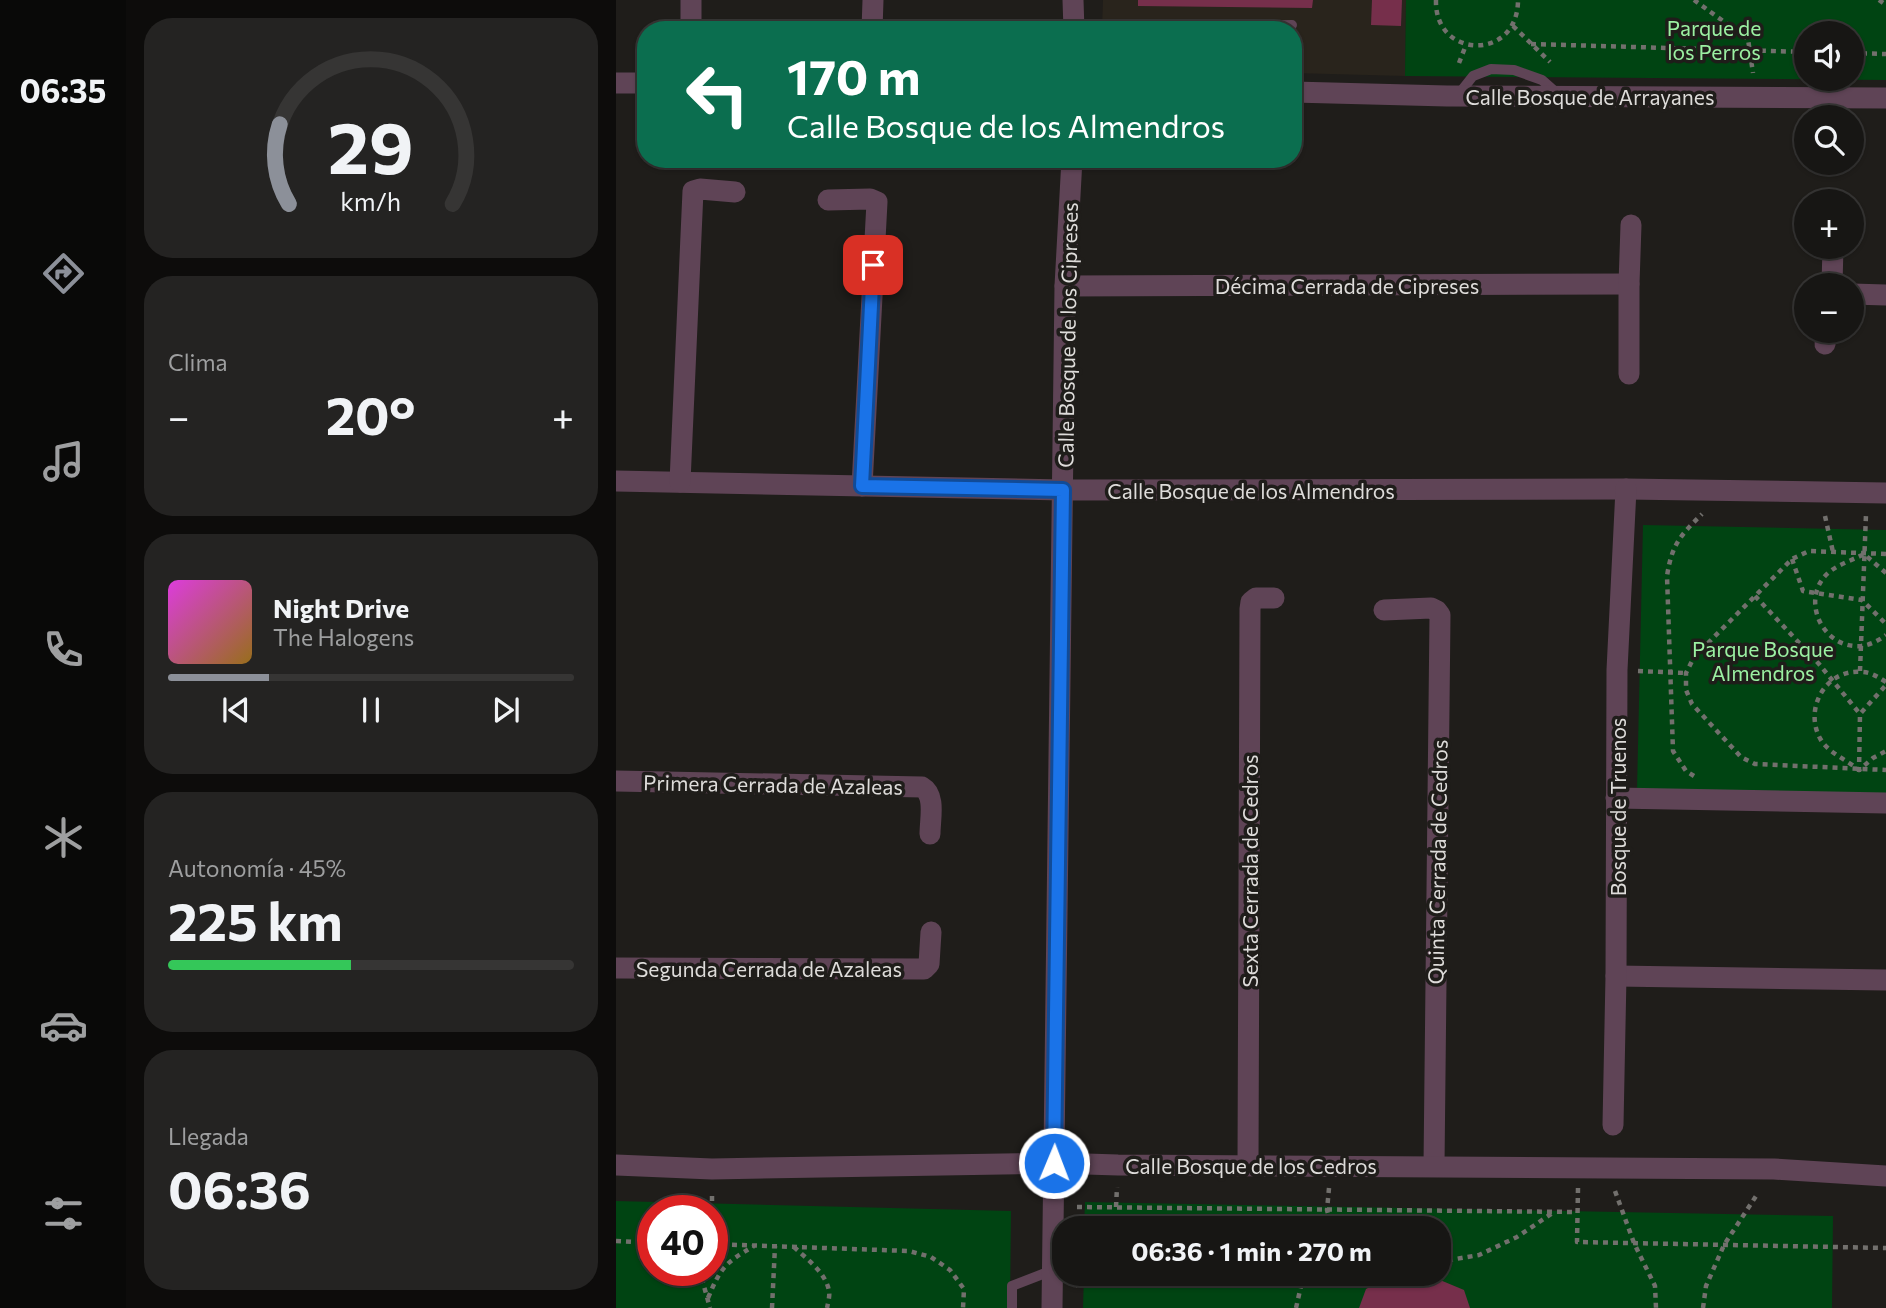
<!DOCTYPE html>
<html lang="es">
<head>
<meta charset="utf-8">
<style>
  body { margin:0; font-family:Commissioner,sans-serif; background:#242322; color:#f1f3f6; height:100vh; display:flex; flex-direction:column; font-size:26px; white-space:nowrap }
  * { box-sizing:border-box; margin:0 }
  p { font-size:23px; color:#9e9fa0 }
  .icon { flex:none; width:38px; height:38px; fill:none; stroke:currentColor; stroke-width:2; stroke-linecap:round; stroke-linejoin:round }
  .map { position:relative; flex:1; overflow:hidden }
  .sheet { display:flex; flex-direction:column; gap:18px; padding:18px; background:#0d0c0b; width:490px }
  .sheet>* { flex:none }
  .guide { position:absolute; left:21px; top:21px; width:665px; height:147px; border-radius:28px; box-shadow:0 2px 5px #0004,0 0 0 2px #363534; background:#0b6e4f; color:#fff; overflow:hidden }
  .controls { position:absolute; left:1178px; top:21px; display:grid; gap:14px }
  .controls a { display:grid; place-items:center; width:70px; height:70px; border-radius:50%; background:#171614; box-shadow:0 2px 5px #0004,0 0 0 2px #363534; font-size:35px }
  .speed { position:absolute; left:21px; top:1195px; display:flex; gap:14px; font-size:35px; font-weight:700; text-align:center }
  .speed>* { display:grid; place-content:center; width:91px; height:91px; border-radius:50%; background:#171614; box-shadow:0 2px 5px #0004,0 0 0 2px #363534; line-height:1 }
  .speed .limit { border:10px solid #d22; background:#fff; color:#111 }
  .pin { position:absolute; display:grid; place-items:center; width:60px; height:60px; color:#fff; margin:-30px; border-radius:14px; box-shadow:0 4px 10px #0006 }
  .me { position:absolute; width:77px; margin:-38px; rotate:1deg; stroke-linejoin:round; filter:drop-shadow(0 0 5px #0008) }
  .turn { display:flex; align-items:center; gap:24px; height:147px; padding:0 35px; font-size:32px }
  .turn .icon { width:91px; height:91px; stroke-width:2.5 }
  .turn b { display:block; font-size:49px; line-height:60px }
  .big { font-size:52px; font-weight:700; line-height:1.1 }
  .sheet .tile { flex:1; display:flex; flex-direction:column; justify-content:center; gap:10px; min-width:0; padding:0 24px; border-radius:28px; background:#242322 }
  .sheet .dial { align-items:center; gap:0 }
  .dial svg { height:182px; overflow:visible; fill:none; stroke:#363534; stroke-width:7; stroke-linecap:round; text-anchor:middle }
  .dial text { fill:#f1f3f6; stroke:none }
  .song { display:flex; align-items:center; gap:21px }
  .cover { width:84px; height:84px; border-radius:10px; background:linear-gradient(135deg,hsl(300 70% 55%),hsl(40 70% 35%)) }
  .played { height:7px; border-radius:4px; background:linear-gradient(90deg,#8c9099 25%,#363534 25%) }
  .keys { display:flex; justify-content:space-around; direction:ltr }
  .heat { display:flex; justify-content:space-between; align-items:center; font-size:38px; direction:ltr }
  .charge { height:10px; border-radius:5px; background:linear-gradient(90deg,#34c759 45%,#363534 0) }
  .trip { position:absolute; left:436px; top:1216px; width:399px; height:70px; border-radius:28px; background:#171614; box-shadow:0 2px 5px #0004,0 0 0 2px #363534; font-weight:700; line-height:70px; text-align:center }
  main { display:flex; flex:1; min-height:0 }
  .menu { display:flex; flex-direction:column; width:126px; justify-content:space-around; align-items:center; background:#090908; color:#9e9fa0 }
  .menu .icon { width:49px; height:49px }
  .menu .active { color:#8c9099 }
  .menu b { font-size:32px; color:#f1f3f6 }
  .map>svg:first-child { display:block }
  .built { fill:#29241c }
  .green { fill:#004412; fill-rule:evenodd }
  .building { fill:#762f4b }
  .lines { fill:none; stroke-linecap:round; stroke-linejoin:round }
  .path { stroke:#72706d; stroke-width:4.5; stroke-dasharray:5 5; stroke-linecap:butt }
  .service { stroke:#5f4456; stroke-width:10 }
  .minor { stroke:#5f4456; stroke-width:21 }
  .tertiary { stroke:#5f4456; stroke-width:21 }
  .route-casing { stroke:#114b97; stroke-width:18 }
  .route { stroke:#1a73e8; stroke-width:12 }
  .labels { text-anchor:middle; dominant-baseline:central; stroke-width:7; stroke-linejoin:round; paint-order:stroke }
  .park-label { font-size:21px; fill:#9bf0a2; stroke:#1f1d1a }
  .street-label { font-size:21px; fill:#dedcda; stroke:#1f1d1a }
</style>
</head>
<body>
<main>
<nav class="menu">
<b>06:35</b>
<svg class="icon active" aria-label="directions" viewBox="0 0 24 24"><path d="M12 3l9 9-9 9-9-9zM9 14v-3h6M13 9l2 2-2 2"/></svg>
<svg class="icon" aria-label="music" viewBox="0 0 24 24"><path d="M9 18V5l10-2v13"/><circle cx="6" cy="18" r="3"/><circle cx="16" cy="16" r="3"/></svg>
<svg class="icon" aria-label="phone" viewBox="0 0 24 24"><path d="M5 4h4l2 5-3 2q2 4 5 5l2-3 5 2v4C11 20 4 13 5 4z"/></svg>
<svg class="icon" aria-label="climate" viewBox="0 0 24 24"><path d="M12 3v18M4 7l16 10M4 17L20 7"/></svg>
<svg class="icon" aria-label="car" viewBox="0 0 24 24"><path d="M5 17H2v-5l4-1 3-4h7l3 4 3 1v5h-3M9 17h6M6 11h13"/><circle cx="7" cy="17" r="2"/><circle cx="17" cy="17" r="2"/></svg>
<svg class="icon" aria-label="filters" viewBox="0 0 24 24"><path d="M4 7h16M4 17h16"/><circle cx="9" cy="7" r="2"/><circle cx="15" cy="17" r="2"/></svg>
</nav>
<section class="sheet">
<div class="tile dial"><svg viewBox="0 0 100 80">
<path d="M14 69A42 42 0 1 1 86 69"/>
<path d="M14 69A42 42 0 0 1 10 34" stroke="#8c9099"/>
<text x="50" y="56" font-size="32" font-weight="700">29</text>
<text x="50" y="72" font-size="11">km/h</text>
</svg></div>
<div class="tile"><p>Clima</p>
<div class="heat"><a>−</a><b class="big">20°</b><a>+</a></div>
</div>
<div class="tile">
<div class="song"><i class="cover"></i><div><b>Night Drive</b><p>The Halogens</p></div></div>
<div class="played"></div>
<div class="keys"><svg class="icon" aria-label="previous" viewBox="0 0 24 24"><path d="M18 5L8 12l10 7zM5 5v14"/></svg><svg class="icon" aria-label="pause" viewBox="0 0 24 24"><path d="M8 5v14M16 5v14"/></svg><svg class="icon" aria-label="next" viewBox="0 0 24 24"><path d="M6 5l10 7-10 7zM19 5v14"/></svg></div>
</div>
<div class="tile"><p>Autonomía · 45%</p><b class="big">225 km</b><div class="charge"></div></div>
<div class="tile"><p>Llegada</p><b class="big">06:36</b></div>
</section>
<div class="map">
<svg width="1270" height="1308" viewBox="0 0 1270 1308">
  <rect width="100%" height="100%" fill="#1f1d1a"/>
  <path class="built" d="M487 0H790L789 76 677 73V30H486Z"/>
  <g class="green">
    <path d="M790 0H1270V80L789 76ZM1190 33H1236V79H1190Z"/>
    <path d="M1027 525 1270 530V796L1021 790Z"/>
    <path d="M0 1201 395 1211 394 1308H0ZM37 1211H96V1270H37Z"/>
    <path d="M469 1202 1217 1216 1216 1308H467L468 1274H822V1228H468Z"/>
  </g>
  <g class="building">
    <path d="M522 0H697L696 8 522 6Z"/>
    <path d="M756 0H786L785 26 755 25Z"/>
    <path d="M796 1276 824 1280 848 1290 854 1308H743L750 1289 771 1278Z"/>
  </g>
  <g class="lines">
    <g class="path">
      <path d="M820 0C818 59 902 62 902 0"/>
      <path d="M1078 0 1132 39 1137 73"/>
      <path d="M1263 0 1270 5"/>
      <path d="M897 26 934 62"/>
      <path d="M915 44 1190 52"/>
      <path d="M1236 53 1270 54"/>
      <path d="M843 63 850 45"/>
      <path d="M1209 516 1217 552"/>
      <path d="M1270 554 1193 551 1176 559 1078 657 1070 673V690L1076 704 1125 757 1139 764 1270 770"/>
      <path d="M1176 559 1187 591 1246 600 1270 624"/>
      <path d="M1270 573 1248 554C1235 561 1219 565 1209 576 1185 603 1208 649 1245 646 1254 645 1262 641 1270 635"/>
      <path d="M1139 596 1203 664 1244 714"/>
      <path d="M1022 671 1070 673"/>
      <path d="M1244 671 1250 514"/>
      <path d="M1270 682C1262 677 1255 672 1245 672 1209 669 1187 710 1205 740 1213 753 1231 760 1243 770L1257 758 1270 751"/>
      <path d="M1243 772 1244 714 1270 685"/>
      <path d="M1078 776 1070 771 1057 751 1051 576C1056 544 1064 536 1086 514"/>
      <path d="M713 1188 711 1210 716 1228"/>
      <path d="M962 1188 961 1242 1270 1248"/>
      <path d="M999 1191 1018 1243 1039 1286 1040 1308"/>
      <path d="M461 1207 961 1212"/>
      <path d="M500 1207 501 1187"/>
      <path d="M96 1211V1191"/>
      <path d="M0 1241 37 1243"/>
      <path d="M96 1244 293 1251 315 1257 334 1270 348 1289 347 1308"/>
      <path d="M178 1247C191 1259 210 1273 213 1291 214 1296 212 1303 211 1308"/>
      <path d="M822 1262 863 1255 901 1237 938 1212"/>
      <path d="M80 1270 86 1279 94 1308"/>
      <path d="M459 1286 474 1274"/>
      <path d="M92 1298C105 1267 109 1263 138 1246"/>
      <path d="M156 1308 159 1246"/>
      <path d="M680 1308 685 1286 682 1274"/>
      <path d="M1087 1308 1090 1286 1108 1245 1142 1193"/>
    </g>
    <g class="service">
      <path d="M566 30 571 27 676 25"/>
      <path d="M842 95 857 76 875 69 898 70 926 80 943 95"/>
      <path d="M396 1308V1286L437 1270"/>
    </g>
    <g class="minor">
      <path d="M75 30V0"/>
      <path d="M256 30 257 0"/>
      <path d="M0 83H30"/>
      <path d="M677 92 831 96 1270 98"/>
      <path d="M212 200 254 199 261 202 246 486"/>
      <path d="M1216 285 1217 247"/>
      <path d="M449 286 1013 284"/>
      <path d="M1236 294 1270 295"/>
      <path d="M1209 344 1211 331"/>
      <path d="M1013 374V284L1015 225"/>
      <path d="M0 481 447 490 1010 489 1270 493"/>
      <path d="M64 482 77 191 84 189 119 192"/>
      <path d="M768 610 815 608 821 611 824 615 818 1166"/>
      <path d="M0 781 306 787C320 795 314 819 314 834"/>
      <path d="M1000 798 1270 803"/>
      <path d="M0 968 308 969 313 964 315 932"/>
      <path d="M1000 976 1270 980"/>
      <path d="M997 1125 1000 976 1001 670 1010 489"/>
      <path d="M0 1165 96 1169 438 1163 502 1165 1158 1169 1270 1176"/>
      <path d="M632 1165 634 609 635 602 640 598H658"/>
    </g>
    <g class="tertiary">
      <path d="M457 0 458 30"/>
      <path d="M436 1308 449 286 456 159"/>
    </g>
  </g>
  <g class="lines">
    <defs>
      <path id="route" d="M257 265 246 486 447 490 438 1163"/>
    </defs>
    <use href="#route" class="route-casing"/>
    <use href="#route" class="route"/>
  </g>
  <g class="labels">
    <g class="park-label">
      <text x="1098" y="27">Parque de<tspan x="1098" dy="24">los Perros</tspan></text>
      <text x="1147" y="648">Parque Bosque<tspan x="1147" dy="24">Almendros</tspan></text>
    </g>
    <g class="street-label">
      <text x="974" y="96">Calle Bosque de Arrayanes</text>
      <text x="731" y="285">Décima Cerrada de Cipreses</text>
      <text transform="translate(451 335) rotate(-89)">Calle Bosque de los Cipreses</text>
      <text x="635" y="490">Calle Bosque de los Almendros</text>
      <text transform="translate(157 784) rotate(1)">Primera Cerrada de Azaleas</text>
      <text transform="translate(1001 807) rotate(-90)">Bosque de Truenos</text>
      <text transform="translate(821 862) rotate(-89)">Quinta Cerrada de Cedros</text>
      <text transform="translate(633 871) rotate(-90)">Sexta Cerrada de Cedros</text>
      <text x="153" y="968">Segunda Cerrada de Azaleas</text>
      <text x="635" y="1165">Calle Bosque de los Cedros</text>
    </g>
  </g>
</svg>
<div class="controls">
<a><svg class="icon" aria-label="sound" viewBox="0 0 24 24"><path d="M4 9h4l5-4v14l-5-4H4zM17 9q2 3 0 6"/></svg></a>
<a><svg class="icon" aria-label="search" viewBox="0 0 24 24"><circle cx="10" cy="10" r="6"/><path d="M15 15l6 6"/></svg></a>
<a>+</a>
<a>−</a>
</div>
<div class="speed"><div class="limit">40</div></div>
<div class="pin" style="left:257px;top:265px;background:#d93025"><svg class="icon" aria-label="arrive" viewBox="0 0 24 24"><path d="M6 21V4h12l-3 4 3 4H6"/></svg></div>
<svg class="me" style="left:438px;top:1163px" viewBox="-20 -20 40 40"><circle r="17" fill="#1a73e8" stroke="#fff" stroke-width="3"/><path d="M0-11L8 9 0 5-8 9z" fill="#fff"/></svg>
<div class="trip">06:36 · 1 min · 270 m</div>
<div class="guide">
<div class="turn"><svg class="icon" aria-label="left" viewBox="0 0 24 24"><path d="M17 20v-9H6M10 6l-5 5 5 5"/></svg><div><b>170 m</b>Calle Bosque de los Almendros</div></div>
</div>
</div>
</main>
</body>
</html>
